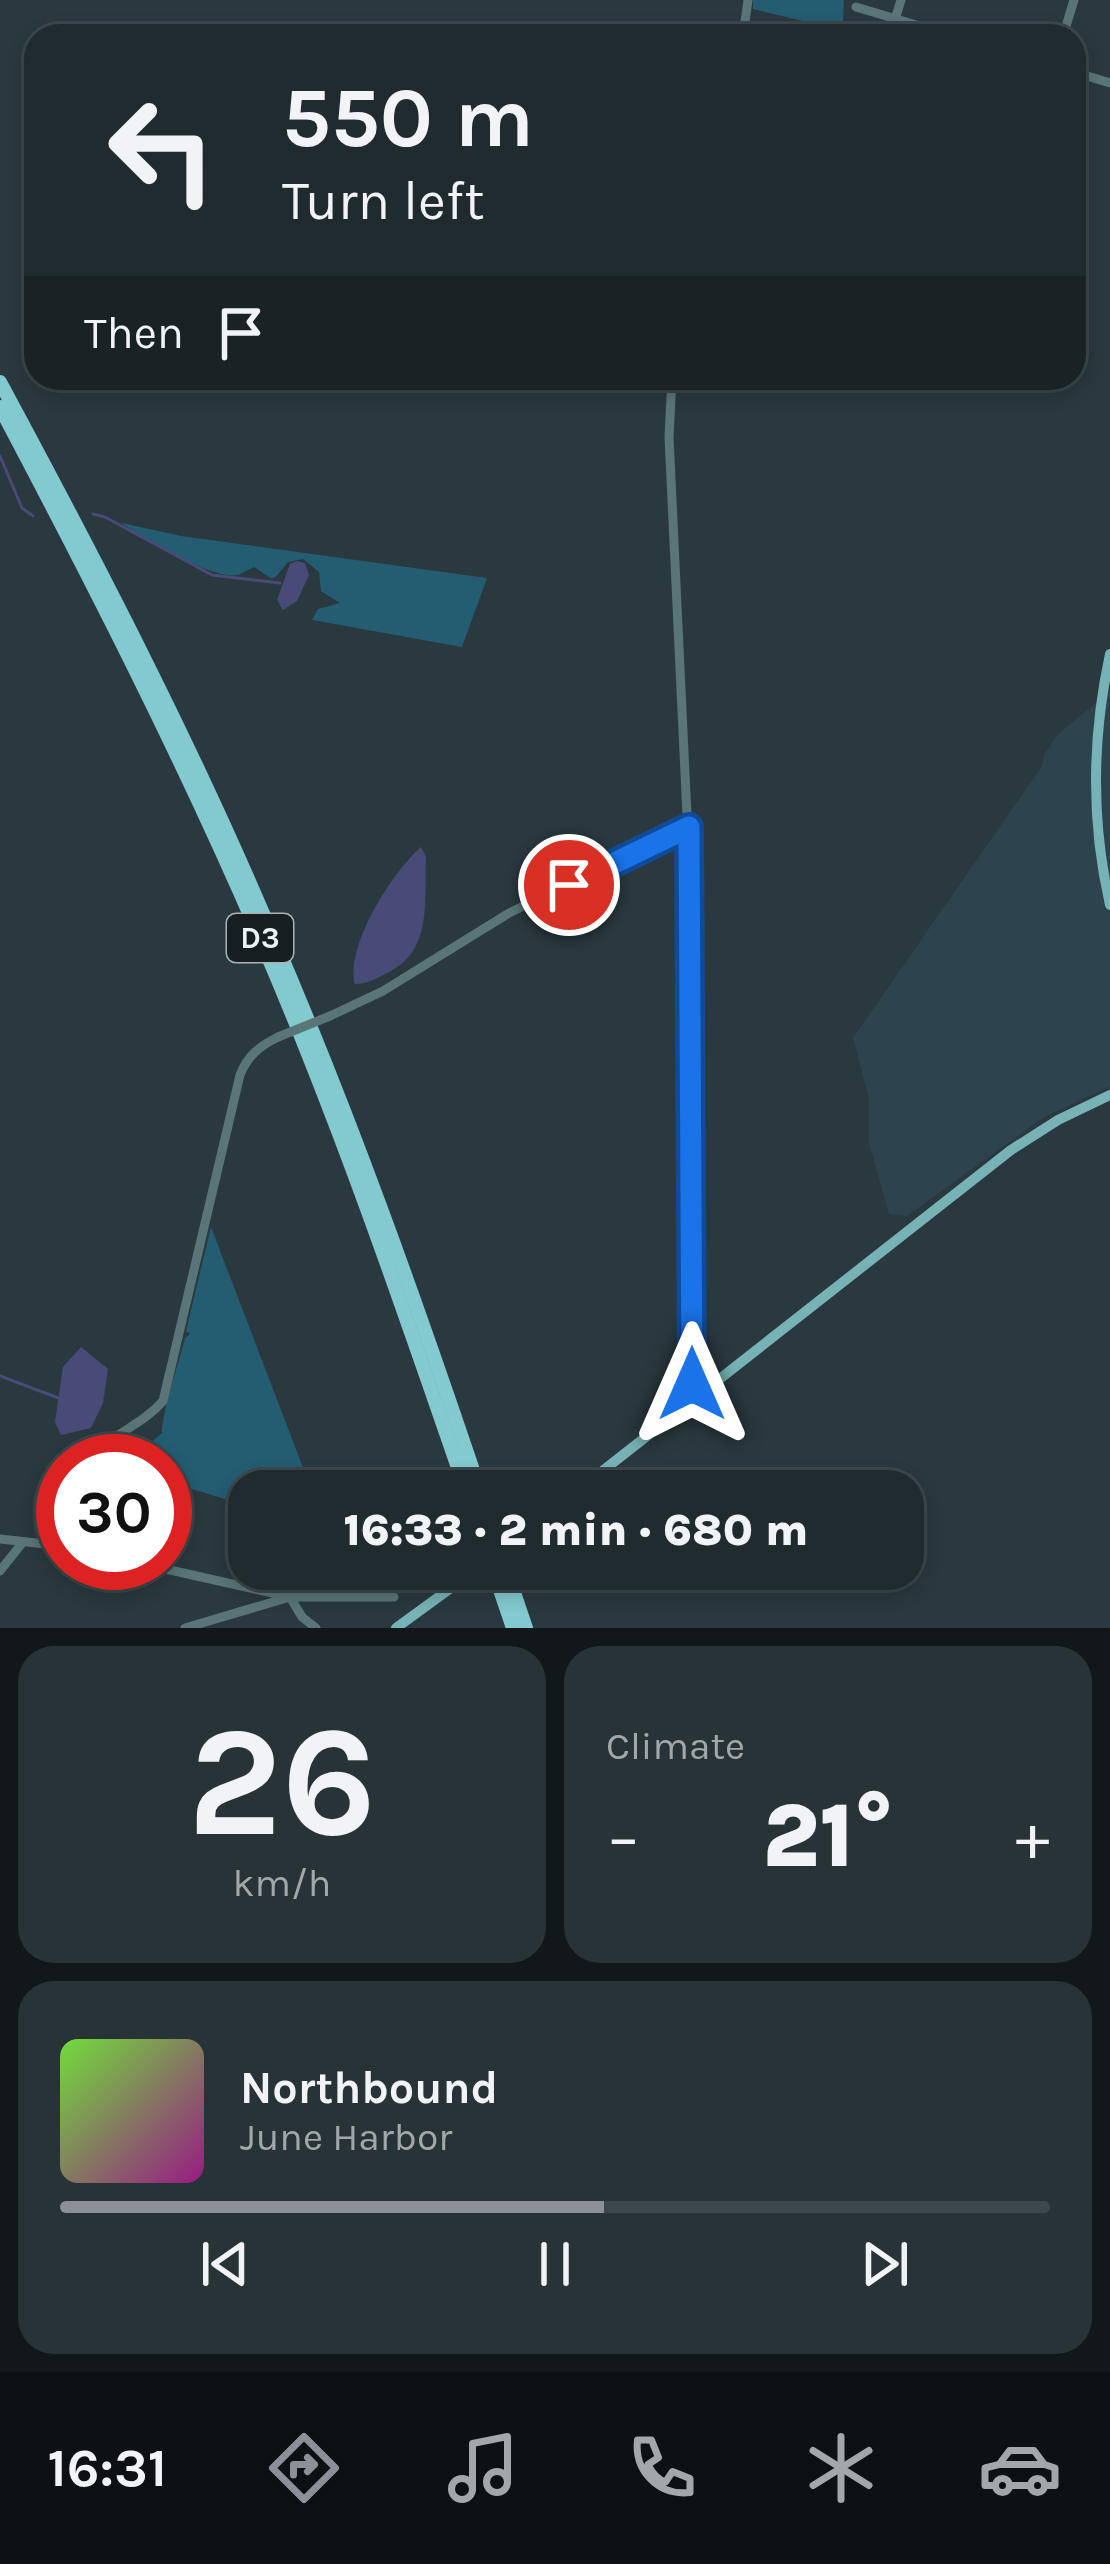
<!DOCTYPE html>
<html lang="en">
<head>
<meta charset="utf-8">
<style>
  body { margin:0; font-family:Karla,sans-serif; background:#283337; color:#f1f3f6; height:100vh; display:flex; flex-direction:column; font-size:45px; white-space:nowrap }
  * { box-sizing:border-box; margin:0 }
  p { font-size:39px; color:#a2a7aa }
  .icon { flex:none; width:66px; height:66px; fill:none; stroke:currentColor; stroke-width:2; stroke-linecap:round; stroke-linejoin:round }
  .map { position:relative; height:1628px; overflow:hidden }
  .sheet { display:flex; flex-direction:column; gap:18px; padding:18px; background:#12181a; flex:1 }
  .sheet>* { flex:none }
  .hud { position:absolute; left:24px; top:24px; width:1062px; height:366px; border-radius:36px; box-shadow:0 6px 18px #0003,0 0 0 3px #3d474b; background:#202b2f; color:#f1f3f6; overflow:hidden }
  .speed { position:absolute; left:36px; top:1434px; display:flex; gap:24px; font-size:60px; font-weight:700; text-align:center }
  .speed>* { display:grid; place-content:center; width:156px; height:156px; border-radius:50%; background:#202b2f; box-shadow:0 6px 18px #0003,0 0 0 3px #3d474b; line-height:1 }
  .speed .limit { border:18px solid #d22; background:#fff; color:#111 }
  .pin { position:absolute; display:grid; place-items:center; width:102px; height:102px; color:#fff; margin:-51px; border:6px solid #fff; border-radius:50%; box-shadow:0 3px 12px #0007 }
  .me { position:absolute; width:132px; margin:-66px; rotate:0deg; stroke-linejoin:round; filter:drop-shadow(0 0 9px #0008) }
  .turn { display:flex; align-items:center; gap:42px; height:252px; padding:0 60px; font-size:54px }
  .turn .icon { width:156px; height:156px; stroke-width:2.5 }
  .turn b { display:block; font-size:84px; line-height:102px }
  .then { display:flex; align-items:center; height:114px; padding:0 60px; background:#0003; gap:24px; font-size:45px }
  .big { font-size:90px; font-weight:800; line-height:1.1 }
  .sheet .tile { flex:1; display:flex; flex-direction:column; justify-content:center; gap:18px; min-width:0; padding:0 42px; border-radius:36px; background:#283337 }
  .sheet .dial { align-items:center; gap:0 }
  .dial b { font-size:156px; line-height:1 }
  .song { display:flex; align-items:center; gap:36px }
  .cover { width:144px; height:144px; border-radius:18px; background:linear-gradient(135deg,hsl(100 70% 55%),hsl(310 70% 35%)) }
  .played { height:12px; border-radius:6px; background:linear-gradient(90deg,#8c9099 55%,#3d474b 55%) }
  .keys { display:flex; justify-content:space-around; direction:ltr }
  .heat { display:flex; justify-content:space-between; align-items:center; font-size:66px; direction:ltr }
  .sheet .tiles { flex:1; display:grid; gap:18px; grid-template-columns:1fr 1fr }
  .tile:last-child { grid-column:span 2 }
  .trip { position:absolute; left:228px; top:1470px; width:696px; height:120px; border-radius:36px; background:#202b2f; box-shadow:0 6px 18px #0003,0 0 0 3px #3d474b; font-weight:800; line-height:120px; text-align:center }
  .tab-bar { display:flex; height:192px; justify-content:space-around; align-items:center; background:#0d1113; color:#a2a7aa }
  .tab-bar .icon { width:84px; height:84px }
  .tab-bar .selected { color:#8c9099 }
  .tab-bar b { font-size:54px; color:#f1f3f6 }
  .map>svg:first-child { display:block }
  .built { fill:#2d434d }
  .green { fill:#245c72 }
  .water { fill:#484b77 }
  .lines { fill:none; stroke-linecap:round; stroke-linejoin:round }
  .stream { stroke:#484b77; stroke-width:3 }
  .minor { stroke:#597577; stroke-width:9 }
  .major { stroke:#77b2b6; stroke-width:10 }
  .highway { stroke:#82cacf; stroke-width:14 }
  .minor-bridge { stroke:#597577; stroke-width:9 }
  .route-casing { stroke:#114b97; stroke-width:30 }
  .route { stroke:#1a73e8; stroke-width:21 }
  .labels { text-anchor:middle; dominant-baseline:central; stroke-width:9; stroke-linejoin:round; paint-order:stroke }
  .shield { fill:#181f22; stroke:#abb3b7; stroke-width:3 }
  .shield-label { font-size:30px; font-weight:bold; fill:#eaf3f7 }
</style>
</head>
<body>
<div class="map">
<svg width="1110" height="1628" viewBox="0 0 1110 1628">
  <rect width="100%" height="100%" fill="#2a393f"/>
  <path class="built" d="M1110 691V1087L1044 1117 907 1216 889 1214 869 1143V1099L853 1038 1042 766 1044 755 1057 735Z"/>
  <g class="green">
    <path d="M753 0H844L843 21 837 29 753 9Z"/>
    <path d="M122 523 181 536 487 578 462 647 312 620 318 609 340 603 321 591 319 572 303 559 288 562C269 585 277 581 254 567 248 569 243 574 237 575 214 580 140 538 122 523Z"/>
    <path d="M211 1227 312 1491H249V1506L165 1481V1461H129L162 1433C162 1410 179 1363 185 1338L190 1334 186 1331Z"/>
  </g>
  <g class="water">
    <path d="M297 561 305 563 309 575 297 601 283 610 277 600 290 564Z"/>
    <path d="M421 847 426 857C424 898 433 949 391 971 379 977 369 984 355 984 345 946 393 871 421 847Z"/>
    <path d="M81 1347 108 1369 103 1403 91 1428 61 1435 55 1422 63 1367Z"/>
  </g>
  <g class="lines">
    <g class="stream">
      <path d="M0 456 22 508 33 516"/>
      <path d="M93 514 105 517 212 575 280 583"/>
      <path d="M0 1376 61 1399"/>
    </g>
    <g class="minor">
      <path d="M856 7 953 36"/>
      <path d="M743 36 748 0"/>
      <path d="M890 36 901 0"/>
      <path d="M1063 36 1074 0"/>
      <path d="M1074 72 1110 83"/>
      <path d="M672 378 669 437 691 900 694 1399"/>
      <path d="M330 1016 383 991 509 913 689 827"/>
      <path d="M89 1461C109 1434 142 1426 163 1401L240 1075C248 1055 260 1046 278 1037"/>
      <path d="M0 1539 63 1546"/>
      <path d="M139 1563 290 1597 302 1617 316 1628"/>
      <path d="M0 1571 23 1542"/>
      <path d="M185 1628 290 1597H394"/>
    </g>
    <g class="major">
      <path d="M1110 654C1092 737 1091 822 1110 905"/>
      <path d="M577 1491 1011 1150 1058 1120 1110 1095"/>
      <path d="M396 1628 477 1569"/>
    </g>
    <g class="highway">
      <path d="M0 382C98 564 193 747 273 937 351 1118 417 1304 480 1491"/>
      <path d="M0 407C92 581 182 757 260 938 338 1118 402 1305 466 1491"/>
      <path d="M493 1569 513 1628"/>
      <path d="M506 1569 526 1628"/>
    </g>
    <path class="minor-bridge" d="M278 1037 330 1016"/>
  </g>
  <g class="lines">
    <defs>
      <path id="route" d="M569 885 689 827 692 1384"/>
    </defs>
    <use href="#route" class="route-casing"/>
    <use href="#route" class="route"/>
  </g>
  <g class="labels">
    <rect class="shield" x="227" y="914" width="66" height="48" rx="9"/>
    <g class="shield-label">
      <text x="260" y="938">D3</text>
    </g>
  </g>
</svg>
<div class="speed"><div class="limit">30</div></div>
<div class="pin" style="left:569px;top:885px;background:#d93025"><svg class="icon" aria-label="arrive" viewBox="0 0 24 24"><path d="M6 21V4h12l-3 4 3 4H6"/></svg></div>
<svg class="me" style="left:692px;top:1384px" viewBox="-20 -20 40 40"><path d="M0-17L14 15 0 8-14 15z" fill="#1a73e8" stroke="#fff" stroke-width="4"/></svg>
<div class="trip">16:33 · 2 min · 680 m</div>
<div class="hud">
<div class="turn"><svg class="icon" aria-label="left" viewBox="0 0 24 24"><path d="M17 20v-9H6M10 6l-5 5 5 5"/></svg><div><b>550 m</b>Turn left</div></div>
<div class="then">Then<svg class="icon" aria-label="arrive" viewBox="0 0 24 24"><path d="M6 21V4h12l-3 4 3 4H6"/></svg></div>
</div>
</div>
<section class="sheet">
<div class="tiles">
<div class="tile dial"><b>26</b><p>km/h</p></div>
<div class="tile"><p>Climate</p>
<div class="heat"><a>−</a><b class="big">21°</b><a>+</a></div>
</div>
<div class="tile">
<div class="song"><i class="cover"></i><div><b>Northbound</b><p>June Harbor</p></div></div>
<div class="played"></div>
<div class="keys"><svg class="icon" aria-label="previous" viewBox="0 0 24 24"><path d="M18 5L8 12l10 7zM5 5v14"/></svg><svg class="icon" aria-label="pause" viewBox="0 0 24 24"><path d="M8 5v14M16 5v14"/></svg><svg class="icon" aria-label="next" viewBox="0 0 24 24"><path d="M6 5l10 7-10 7zM19 5v14"/></svg></div>
</div>
</div>
</section>
<nav class="tab-bar">
<b>16:31</b>
<svg class="icon selected" aria-label="directions" viewBox="0 0 24 24"><path d="M12 3l9 9-9 9-9-9zM9 14v-3h6M13 9l2 2-2 2"/></svg>
<svg class="icon" aria-label="music" viewBox="0 0 24 24"><path d="M9 18V5l10-2v13"/><circle cx="6" cy="18" r="3"/><circle cx="16" cy="16" r="3"/></svg>
<svg class="icon" aria-label="phone" viewBox="0 0 24 24"><path d="M5 4h4l2 5-3 2q2 4 5 5l2-3 5 2v4C11 20 4 13 5 4z"/></svg>
<svg class="icon" aria-label="climate" viewBox="0 0 24 24"><path d="M12 3v18M4 7l16 10M4 17L20 7"/></svg>
<svg class="icon" aria-label="car" viewBox="0 0 24 24"><path d="M5 17H2v-5l4-1 3-4h7l3 4 3 1v5h-3M9 17h6M6 11h13"/><circle cx="7" cy="17" r="2"/><circle cx="17" cy="17" r="2"/></svg>
</nav>
</body>
</html>
